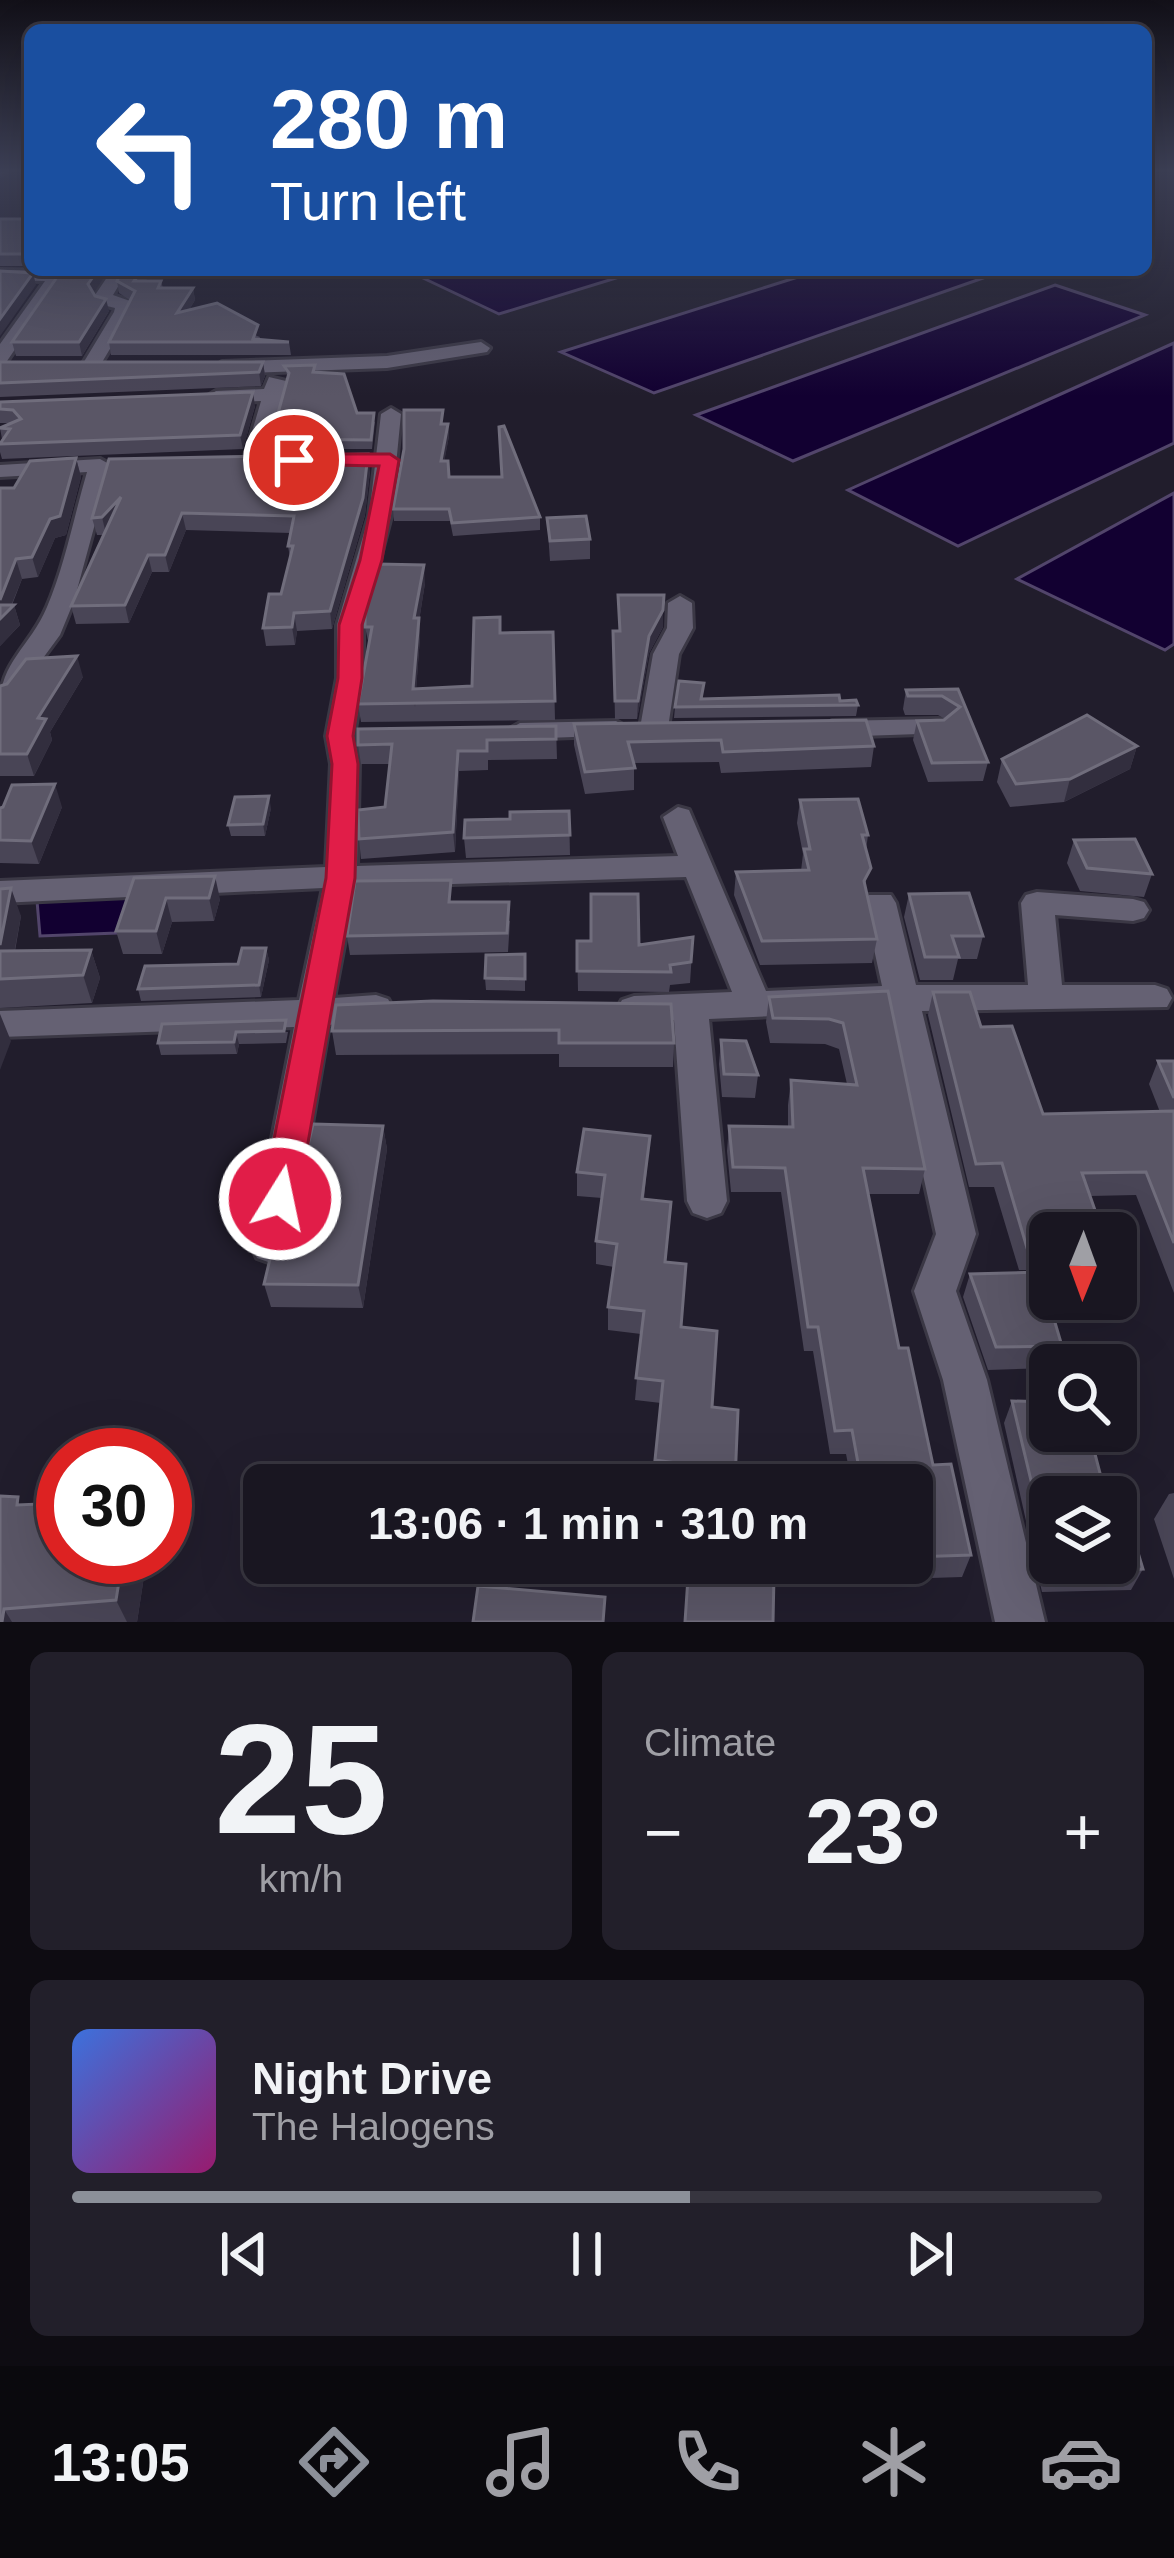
<!DOCTYPE html>
<html lang="en">
<head>
<meta charset="utf-8">
<style>
  body { margin:0; font-family:Arial,sans-serif; background:#221f2a; color:#f1f3f6; height:100vh; display:flex; flex-direction:column; font-size:45px; white-space:nowrap }
  * { box-sizing:border-box; margin:0 }
  p { font-size:39px; color:#9f9fa5 }
  .icon { flex:none; width:66px; height:66px; fill:none; stroke:currentColor; stroke-width:2; stroke-linecap:round; stroke-linejoin:round }
  .map { position:relative; height:1622px; overflow:hidden }
  .drawer { display:flex; flex-direction:column; gap:30px; padding:30px; background:#0e0c12; flex:1 }
  .drawer>* { flex:none }
  .guide { position:absolute; left:24px; top:24px; width:1128px; height:252px; border-radius:18px; box-shadow:0 12px 48px #0002,0 0 0 3px #37353f; background:#1a4fa0; color:#fff; overflow:hidden }
  .needle { width:78px; rotate:181deg }
  .fabs { position:absolute; left:1029px; top:1212px; display:grid; gap:24px }
  .fabs a { display:grid; place-items:center; width:108px; height:108px; border-radius:18px; background:#191621; box-shadow:0 12px 48px #0002,0 0 0 3px #37353f; font-size:60px }
  .speed { position:absolute; left:36px; top:1428px; display:flex; gap:24px; font-size:60px; font-weight:700; text-align:center }
  .speed>* { display:grid; place-content:center; width:156px; height:156px; border-radius:50%; background:#191621; box-shadow:0 12px 48px #0002,0 0 0 3px #37353f; line-height:1 }
  .speed .limit { border:18px solid #d22; background:#fff; color:#111 }
  .pin { position:absolute; display:grid; place-items:center; width:102px; height:102px; color:#fff; margin:-51px; border:6px solid #fff; border-radius:50%; box-shadow:0 3px 12px #0007 }
  .me { position:absolute; width:132px; margin:-66px; rotate:10deg; stroke-linejoin:round; filter:drop-shadow(0 0 9px #0008) }
  .turn { display:flex; align-items:center; gap:42px; height:252px; padding:0 48px; font-size:54px }
  .turn .icon { width:156px; height:156px; stroke-width:2.5 }
  .turn b { display:block; font-size:84px; line-height:102px }
  .big { font-size:90px; font-weight:600; line-height:1.1 }
  .drawer .widget { flex:1; display:flex; flex-direction:column; justify-content:center; gap:18px; min-width:0; padding:0 42px; border-radius:18px; background:#221f2a }
  .drawer .dial { align-items:center; gap:0 }
  .dial b { font-size:156px; line-height:1 }
  .song { display:flex; align-items:center; gap:36px }
  .cover { width:144px; height:144px; border-radius:18px; background:linear-gradient(135deg,hsl(220 70% 55%),hsl(320 70% 35%)) }
  .played { height:12px; border-radius:6px; background:linear-gradient(90deg,#8c9099 60%,#37353f 60%) }
  .keys { display:flex; justify-content:space-around; direction:ltr }
  .heat { display:flex; justify-content:space-between; align-items:center; font-size:66px; direction:ltr }
  .drawer .tiles { flex:1; display:grid; gap:30px; grid-template-columns:1fr 1fr }
  .widget:last-child { grid-column:span 2 }
  .trip { position:absolute; left:243px; top:1464px; width:690px; height:120px; border-radius:18px; background:#191621; box-shadow:0 12px 48px #0002,0 0 0 3px #37353f; font-weight:600; line-height:120px; text-align:center }
  .dock { display:flex; height:192px; justify-content:space-around; align-items:center; background:#0a090d; color:#9f9fa5 }
  .dock .icon { width:84px; height:84px }
  .dock .selected { color:#8c9099 }
  .dock b { font-size:54px; color:#f1f3f6 }
  .map>svg:first-child { display:block }
  .water { fill:#120031; stroke:#52456b; stroke-width:3 }
  .lines { fill:none; stroke-linecap:round; stroke-linejoin:round }
  .minor-casing { stroke:#3b3845; stroke-width:6 }
  .minor { fill:#656173; fill-rule:evenodd }
  .wall { fill:#494556 }
  .shaded-wall { fill:#322e3e }
  .building { fill:#5a5666; stroke:#706d7c; stroke-width:3 }
  .route { fill:#e11d48; stroke:#92132f; stroke-width:3 }
</style>
</head>
<body>
<div class="map">
<svg width="1174" height="1622" viewBox="0 0 1174 1622">
  <rect width="100%" height="100%" fill="#211d2c"/>
  <g class="water">
    <path d="M406 270H642L499 314Z"/>
    <path d="M820 270H1006L654 393 561 352Z"/>
    <path d="M1055 285 1145 315 793 461 696 415Z"/>
    <path d="M1174 343V443L958 546 848 490Z"/>
    <path d="M1174 493V644L1165 650 1017 579Z"/>
    <path d="M130 894 117 933 40 936 37 901Z"/>
  </g>
  <g class="lines">
    <defs>
      <g id="minor">
        <path d="M0 169H6L8 171 0 175Z"/>
        <path d="M0 270 57 271 65 276 7 361 0 363V344L45 281 0 280Z"/>
        <path d="M112 270H128L113 295 130 301 132 312 98 369 91 371 82 365 114 312 115 308 99 304 95 295Z"/>
        <path d="M481 342 490 348 487 352 387 368 222 374 213 368 222 362 387 356Z"/>
        <path d="M269 377 286 381 267 453 295 456V464L255 465 244 459 261 401 216 403 206 397 216 391 264 389Z"/>
        <path d="M391 408 401 414 391 516 363 625V678L354 736 359 764 357 866 678 856 663 817 678 807 689 810 766 991 882 986 864 903 869 895H891L896 903 916 985H1028L1021 903 1026 895 1037 892 1133 899 1144 902 1149 910 1144 918 1133 921 1055 915 1062 985H1155L1167 989 1172 998 1167 1007 922 1011 976 1234 956 1291 987 1380 1045 1622H995L943 1380 914 1291 936 1234 887 1011 709 1019 727 1201 721 1213 707 1218 693 1213 687 1201 674 1020 622 1018 617 1009 622 1000 634 996 732 992 686 877 355 887 334 998 376 995 388 999 393 1008 388 1017 329 1025 291 1245 285 1258 271 1263 257 1258 251 1245 294 1027 0 1037V1011L299 1000 323 888 0 903V881L326 867 331 764 326 736 337 678V625L369 516 381 414Z"/>
        <path d="M100 459 111 465 74 601 60 635 10 703 0 705C0 662 30 647 47 607 65 565 74 516 87 472L0 477V465Z"/>
        <path d="M680 596 692 603 693 628 679 654 668 728 654 736 640 728 653 654 667 628 668 603Z"/>
        <path d="M938 719 948 721 952 727 948 733 832 737 818 729 832 721Z"/>
        <path d="M616 721 630 729 626 735 520 739 506 731 520 723Z"/>
      </g>
    </defs>
    <use href="#minor" class="minor-casing"/>
    <use href="#minor" class="minor"/>
  </g>
  <g class="wall">
    <rect x="0" y="219" width="30" height="47"/>
    <path d="M62 270H109L93 293 109 311 82 356H16L12 342Z"/>
    <path d="M122 270H151L145 281H161L163 288H193L195 300 189 310 260 337 259 340 289 342 291 355H111L109 342 130 300 119 293 117 281Z"/>
    <path d="M0 362H263L265 376 261 386 0 397Z"/>
    <path d="M284 366 315 372 357 413 375 422 372 449H273L271 439 288 378Z"/>
    <path d="M0 402 255 406 243 449 2 459 0 452V442L2 439 0 428 12 423H0Z"/>
    <path d="M443 424H448L449 436 444 461 449 477 540 517V530L453 536 450 521H394L393 509Z"/>
    <path d="M76 458 81 477 66 535 55 538 38 577 22 579 12 605H14L20 625 0 646V488H14Z"/>
    <path d="M370 471 365 515 332 629 297 631 295 645 266 646 263 628 281 594 290 558 288 546 291 533 186 530 169 572H152L129 623 76 624 71 606 104 535H97L92 518Z"/>
    <path d="M547 518 590 539V559L550 561Z"/>
    <path d="M425 583 419 621 420 637 416 689 472 686 500 617 501 633 553 632 555 720 361 722 358 704 369 645 365 627Z"/>
    <path d="M618 595 663 627 649 653 637 719H615L613 631H619Z"/>
    <path d="M83 677 50 732 52 740 34 776H0V686Z"/>
    <path d="M958 689 988 762 983 781 928 782 913 740 917 721 945 719 938 715H905L903 709 906 690Z"/>
    <path d="M703 699 840 701 858 705 856 716 674 718 675 707Z"/>
    <path d="M574 724 874 746 871 767 721 773 719 762 634 763V790L585 794 574 745Z"/>
    <path d="M556 726 557 759 488 760V770L459 771 455 852 361 859 359 839 385 807 390 764H361L358 745Z"/>
    <path d="M1137 746 1130 769 1064 802 1010 807 997 782 1002 759Z"/>
    <path d="M800 800 868 835 866 850V893L877 939 872 963 760 965 734 895 736 872 801 871 803 854 797 823Z"/>
    <path d="M62 807 39 864 0 863V808Z"/>
    <path d="M271 808 265 836H231L228 825Z"/>
    <path d="M569 811 570 855 466 858 464 838 510 819Z"/>
    <path d="M1074 840 1152 874 1144 897 1080 891 1067 863Z"/>
    <path d="M134 878 220 899 214 921 172 922 162 954H123L116 931Z"/>
    <path d="M0 889 21 916 15 951 91 950 100 978 92 1003 0 1008Z"/>
    <path d="M909 894 983 936 977 959H958L953 980H920L904 917Z"/>
    <path d="M452 902 510 921 508 952 350 955 347 936Z"/>
    <path d="M693 937 690 983 670 985 669 992 578 991 577 941 639 945Z"/>
    <path d="M266 948 269 960 261 997 141 1001 138 989 238 964Z"/>
    <path d="M525 954V991L486 990 485 978Z"/>
    <path d="M888 991 925 1169 919 1194H868L899 1348 933 1465 971 1555 962 1577 868 1580 866 1563H912V1485H852L846 1454H830L813 1351H804L781 1192H731L727 1151 729 1126 788 1127V1105L791 1080 847 1084 839 1049 825 1044 770 1043 766 1022 769 997Z"/>
    <path d="M933 992 981 1027 1043 1114 1160 1112 1149 1084 1158 1061H1174V1293L1136 1195 1090 1196 1050 1233V1270H1019L994 1187H969L928 1015Z"/>
    <path d="M336 1005 674 1043 673 1067H559V1054L336 1055 332 1031Z"/>
    <path d="M162 1024 288 1032 286 1043 239 1044 237 1054 161 1055 158 1043Z"/>
    <path d="M721 1040 758 1075 755 1098 722 1097 719 1064Z"/>
    <path d="M383 1126 387 1149 363 1308 271 1307 264 1284 284 1237Z"/>
    <path d="M650 1136 644 1199 665 1262 681 1327 712 1407 735 1482 755 1485H676L654 1482 661 1403 635 1400 641 1334 608 1330V1307L614 1267 596 1264V1241L602 1198 577 1196V1172Z"/>
    <path d="M970 1274 1062 1346 1054 1365H1050V1368L988 1370 963 1297Z"/>
    <path d="M1012 1401 1101 1477 1143 1569 1131 1590 1042 1592 1004 1423Z"/>
    <path d="M1174 1493V1579L1154 1519 1169 1494Z"/>
    <path d="M23 1504 147 1557 137 1622H0Z"/>
  </g>
  <g class="shaded-wall">
    <path d="M98 270H109L91 297 88 284Z"/>
    <path d="M142 270H151L152 272 137 293 134 281Z"/>
    <path d="M33 273 36 285 0 336V319Z"/>
    <path d="M193 288 195 300 180 325 177 313Z"/>
    <path d="M106 299 109 311 82 356 79 342Z"/>
    <path d="M263 362 265 376 261 386 259 372Z"/>
    <path d="M253 392 255 406 243 449 240 435Z"/>
    <path d="M448 424 449 436 442 474 441 461Z"/>
    <path d="M368 454 370 471 365 515 332 629 330 611Z"/>
    <path d="M76 458 81 477 66 535 55 538 38 577 32 557Z"/>
    <path d="M121 497 106 534 102 517Z"/>
    <path d="M182 513 186 530 169 572 165 555Z"/>
    <path d="M148 555 152 572 129 623 125 605Z"/>
    <path d="M16 559 22 579 10 608 14 605 20 625 0 646V600Z"/>
    <path d="M424 565 425 583 419 621 420 637 415 707 413 689 414 618Z"/>
    <path d="M663 610V627L649 653 637 719 638 701 649 636Z"/>
    <path d="M294 613 297 631 295 645 292 627Z"/>
    <path d="M77 656 83 677 50 732 52 740 34 776 27 754 38 718Z"/>
    <path d="M1137 746 1130 769 1064 802 1070 779Z"/>
    <path d="M458 751 459 771 455 852 453 832Z"/>
    <path d="M55 784 62 807 39 864 31 841Z"/>
    <path d="M269 796 271 808 265 836 263 824Z"/>
    <path d="M215 876 220 899 214 921 209 898Z"/>
    <path d="M11 888 21 916 9 980 0 955V945Z"/>
    <path d="M166 898 172 922 162 954 156 931Z"/>
    <path d="M266 948 269 960 261 997 259 985Z"/>
    <path d="M91 950 100 978 92 1003 83 975Z"/>
    <path d="M0 1014 11 1041 0 1070Z"/>
    <path d="M236 1032 239 1044 237 1054 234 1042Z"/>
    <path d="M383 1126 387 1149 363 1308 358 1285Z"/>
    <path d="M123 1557H147L137 1622H127L116 1600Z"/>
    <path d="M4 1609 12 1622H2Z"/>
  </g>
  <g class="building">
    <rect x="0" y="219" width="30" height="35"/>
    <path d="M62 270H98L88 284 95 296 106 299 79 342H12Z"/>
    <path d="M122 270H142L134 281H161L158 288H193L177 313 217 303 258 325 253 339 289 342H109L135 291 117 281Z"/>
    <path d="M0 271 33 273 0 319Z"/>
    <path d="M0 362H263L259 372 0 383Z"/>
    <path d="M315 365 313 372 344 374 357 413H374L371 440 271 439 289 373 284 366Z"/>
    <path d="M253 392 240 435 0 444 10 429 0 428 21 419 13 410 0 409V402Z"/>
    <path d="M404 410H443L441 424H448L441 461H448L449 477H502L499 427 504 426 540 517 452 523 449 509H393L404 449Z"/>
    <path d="M368 454 363 498 330 611 294 613 292 627 263 628 269 594H281L293 546H288L294 516 182 513 165 555H148L125 605 71 606 121 497 102 517 92 518 109 459Z"/>
    <path d="M76 458 60 516 50 519 32 557 16 559 0 600V488H14L30 461Z"/>
    <path d="M586 516 590 539 550 541 547 518Z"/>
    <path d="M377 564 424 565 414 618H419L413 689 472 686 474 618 500 617V633L553 632 555 701 358 704 372 627H365V607Z"/>
    <path d="M618 595H664L663 610 649 636 638 701H615L613 631H620Z"/>
    <path d="M0 605H14L0 619Z"/>
    <path d="M77 656 38 718 46 719 27 754H0V686L7 684 26 659Z"/>
    <path d="M679 681 704 683 701 699 839 695 840 701 856 700 858 705 675 707Z"/>
    <path d="M958 689 988 762 932 763 917 721 944 720 960 707 942 696H908L906 690Z"/>
    <path d="M1087 715 1137 746 1070 779 1016 784 1002 759Z"/>
    <path d="M866 720 874 746 723 752 721 740 628 742 635 768 585 772 574 724Z"/>
    <path d="M556 726V739L487 740V751H458L453 832 359 839 358 810 385 807 392 744 358 745V729Z"/>
    <path d="M55 784 31 841 0 840V808L3 807 12 785Z"/>
    <path d="M269 796 263 824 228 825 235 797Z"/>
    <path d="M858 799 868 835H862L871 868 864 881 877 939 762 941 736 872 809 870 804 849H810L800 800Z"/>
    <path d="M569 811 570 835 464 838 465 820 510 819V812Z"/>
    <path d="M1135 839 1152 874 1087 868 1074 840Z"/>
    <path d="M215 876 209 898H166L156 931H116L134 878Z"/>
    <path d="M451 880 449 902H509L507 933 347 936 355 881Z"/>
    <path d="M11 888 0 945V889Z"/>
    <path d="M969 893 983 936H952L959 957H925L909 894Z"/>
    <path d="M591 894H638L639 945 693 937 691 962 670 965 671 972 577 971V941H591Z"/>
    <path d="M242 948H266L259 985 138 989 145 966 238 964Z"/>
    <path d="M91 950 83 975 0 979V951Z"/>
    <path d="M525 954V979L485 978 486 955Z"/>
    <path d="M888 991 925 1169 863 1168 899 1348H908L933 1465 951 1464 971 1555 912 1557V1485H862L852 1430 835 1431 818 1327H808L785 1168 733 1167 729 1126 793 1127 791 1080 857 1085 843 1023 829 1019 773 1018 769 997Z"/>
    <path d="M933 992H970L981 1027 1012 1026 1043 1114 1174 1111V1243L1146 1172 1082 1173 1103 1233H1050V1247L1027 1248 1002 1163 976 1164Z"/>
    <path d="M433 1001 671 1004 674 1043H559V1030L332 1031 336 1005Z"/>
    <path d="M286 1020 284 1031 236 1032 234 1042 158 1043 162 1024Z"/>
    <path d="M721 1040 746 1041 758 1075 724 1074Z"/>
    <path d="M1158 1061H1174V1098Z"/>
    <path d="M313 1124 383 1126 358 1285 264 1284 274 1242 284 1237 290 1223Z"/>
    <path d="M584 1129 650 1136 642 1199 671 1202 665 1262 686 1264 681 1327 717 1331 712 1407 738 1410 735 1482 755 1485H683L684 1464 655 1460 663 1381 636 1378 644 1311 608 1307 617 1244 596 1241 605 1175 577 1172Z"/>
    <path d="M1040 1272 1062 1346 996 1347 970 1274Z"/>
    <path d="M1012 1401 1050 1402V1431H1089L1101 1477 1115 1476 1143 1569 1053 1572 1051 1563H1116V1497H1050V1560Z"/>
    <path d="M0 1496 18 1497 17 1505 63 1503V1557H123L116 1600 4 1609 2 1622H0Z"/>
    <path d="M689 1563H762L761 1573 774 1575 773 1622H685Z"/>
    <path d="M478 1586 605 1597 603 1622H473Z"/>
  </g>
  <linearGradient id="sky" x2="0" y2="1"><stop stop-color="#121018"/><stop offset="0.43" stop-color="#3d4056"/><stop offset="1" stop-color="#3d4056" stop-opacity="0"/></linearGradient>
  <rect width="1174" height="396" fill="url(#sky)"/>
  <path class="route" d="M294 454H390L399 460 382 560 362 625V678L353 736 358 764 355 878 298 1199 293 1210 280 1214 267 1210 262 1199 326 878 332 764 327 736 338 678 339 625 360 560 379 466 287 464V456Z"/>
</svg>
<div class="fabs">
<a><svg class="needle" viewBox="-14 -14 28 28"><path d="M0-13l5 13h-10z" fill="#e53935"/><path d="M0 13l5-13h-10z" fill="#9f9fa5"/></svg></a>
<a><svg class="icon" aria-label="search" viewBox="0 0 24 24"><circle cx="10" cy="10" r="6"/><path d="M15 15l6 6"/></svg></a>
<a><svg class="icon" aria-label="layers" viewBox="0 0 24 24"><path d="M12 4l9 5-9 5-9-5zM3 14l9 5 9-5"/></svg></a>
</div>
<div class="speed"><div class="limit">30</div></div>
<div class="pin" style="left:294px;top:460px;background:#d93025"><svg class="icon" aria-label="arrive" viewBox="0 0 24 24"><path d="M6 21V4h12l-3 4 3 4H6"/></svg></div>
<svg class="me" style="left:280px;top:1199px" viewBox="-20 -20 40 40"><circle r="17" fill="#e11d48" stroke="#fff" stroke-width="3"/><path d="M0-11L8 9 0 5-8 9z" fill="#fff"/></svg>
<div class="trip">13:06 · 1 min · 310 m</div>
<div class="guide">
<div class="turn"><svg class="icon" aria-label="left" viewBox="0 0 24 24"><path d="M17 20v-9H6M10 6l-5 5 5 5"/></svg><div><b>280 m</b>Turn left</div></div>
</div>
</div>
<section class="drawer">
<div class="tiles">
<div class="widget dial"><b>25</b><p>km/h</p></div>
<div class="widget"><p>Climate</p>
<div class="heat"><a>−</a><b class="big">23°</b><a>+</a></div>
</div>
<div class="widget">
<div class="song"><i class="cover"></i><div><b>Night Drive</b><p>The Halogens</p></div></div>
<div class="played"></div>
<div class="keys"><svg class="icon" aria-label="previous" viewBox="0 0 24 24"><path d="M18 5L8 12l10 7zM5 5v14"/></svg><svg class="icon" aria-label="pause" viewBox="0 0 24 24"><path d="M8 5v14M16 5v14"/></svg><svg class="icon" aria-label="next" viewBox="0 0 24 24"><path d="M6 5l10 7-10 7zM19 5v14"/></svg></div>
</div>
</div>
</section>
<nav class="dock">
<b>13:05</b>
<svg class="icon selected" aria-label="directions" viewBox="0 0 24 24"><path d="M12 3l9 9-9 9-9-9zM9 14v-3h6M13 9l2 2-2 2"/></svg>
<svg class="icon" aria-label="music" viewBox="0 0 24 24"><path d="M9 18V5l10-2v13"/><circle cx="6" cy="18" r="3"/><circle cx="16" cy="16" r="3"/></svg>
<svg class="icon" aria-label="phone" viewBox="0 0 24 24"><path d="M5 4h4l2 5-3 2q2 4 5 5l2-3 5 2v4C11 20 4 13 5 4z"/></svg>
<svg class="icon" aria-label="climate" viewBox="0 0 24 24"><path d="M12 3v18M4 7l16 10M4 17L20 7"/></svg>
<svg class="icon" aria-label="car" viewBox="0 0 24 24"><path d="M5 17H2v-5l4-1 3-4h7l3 4 3 1v5h-3M9 17h6M6 11h13"/><circle cx="7" cy="17" r="2"/><circle cx="17" cy="17" r="2"/></svg>
</nav>
</body>
</html>
